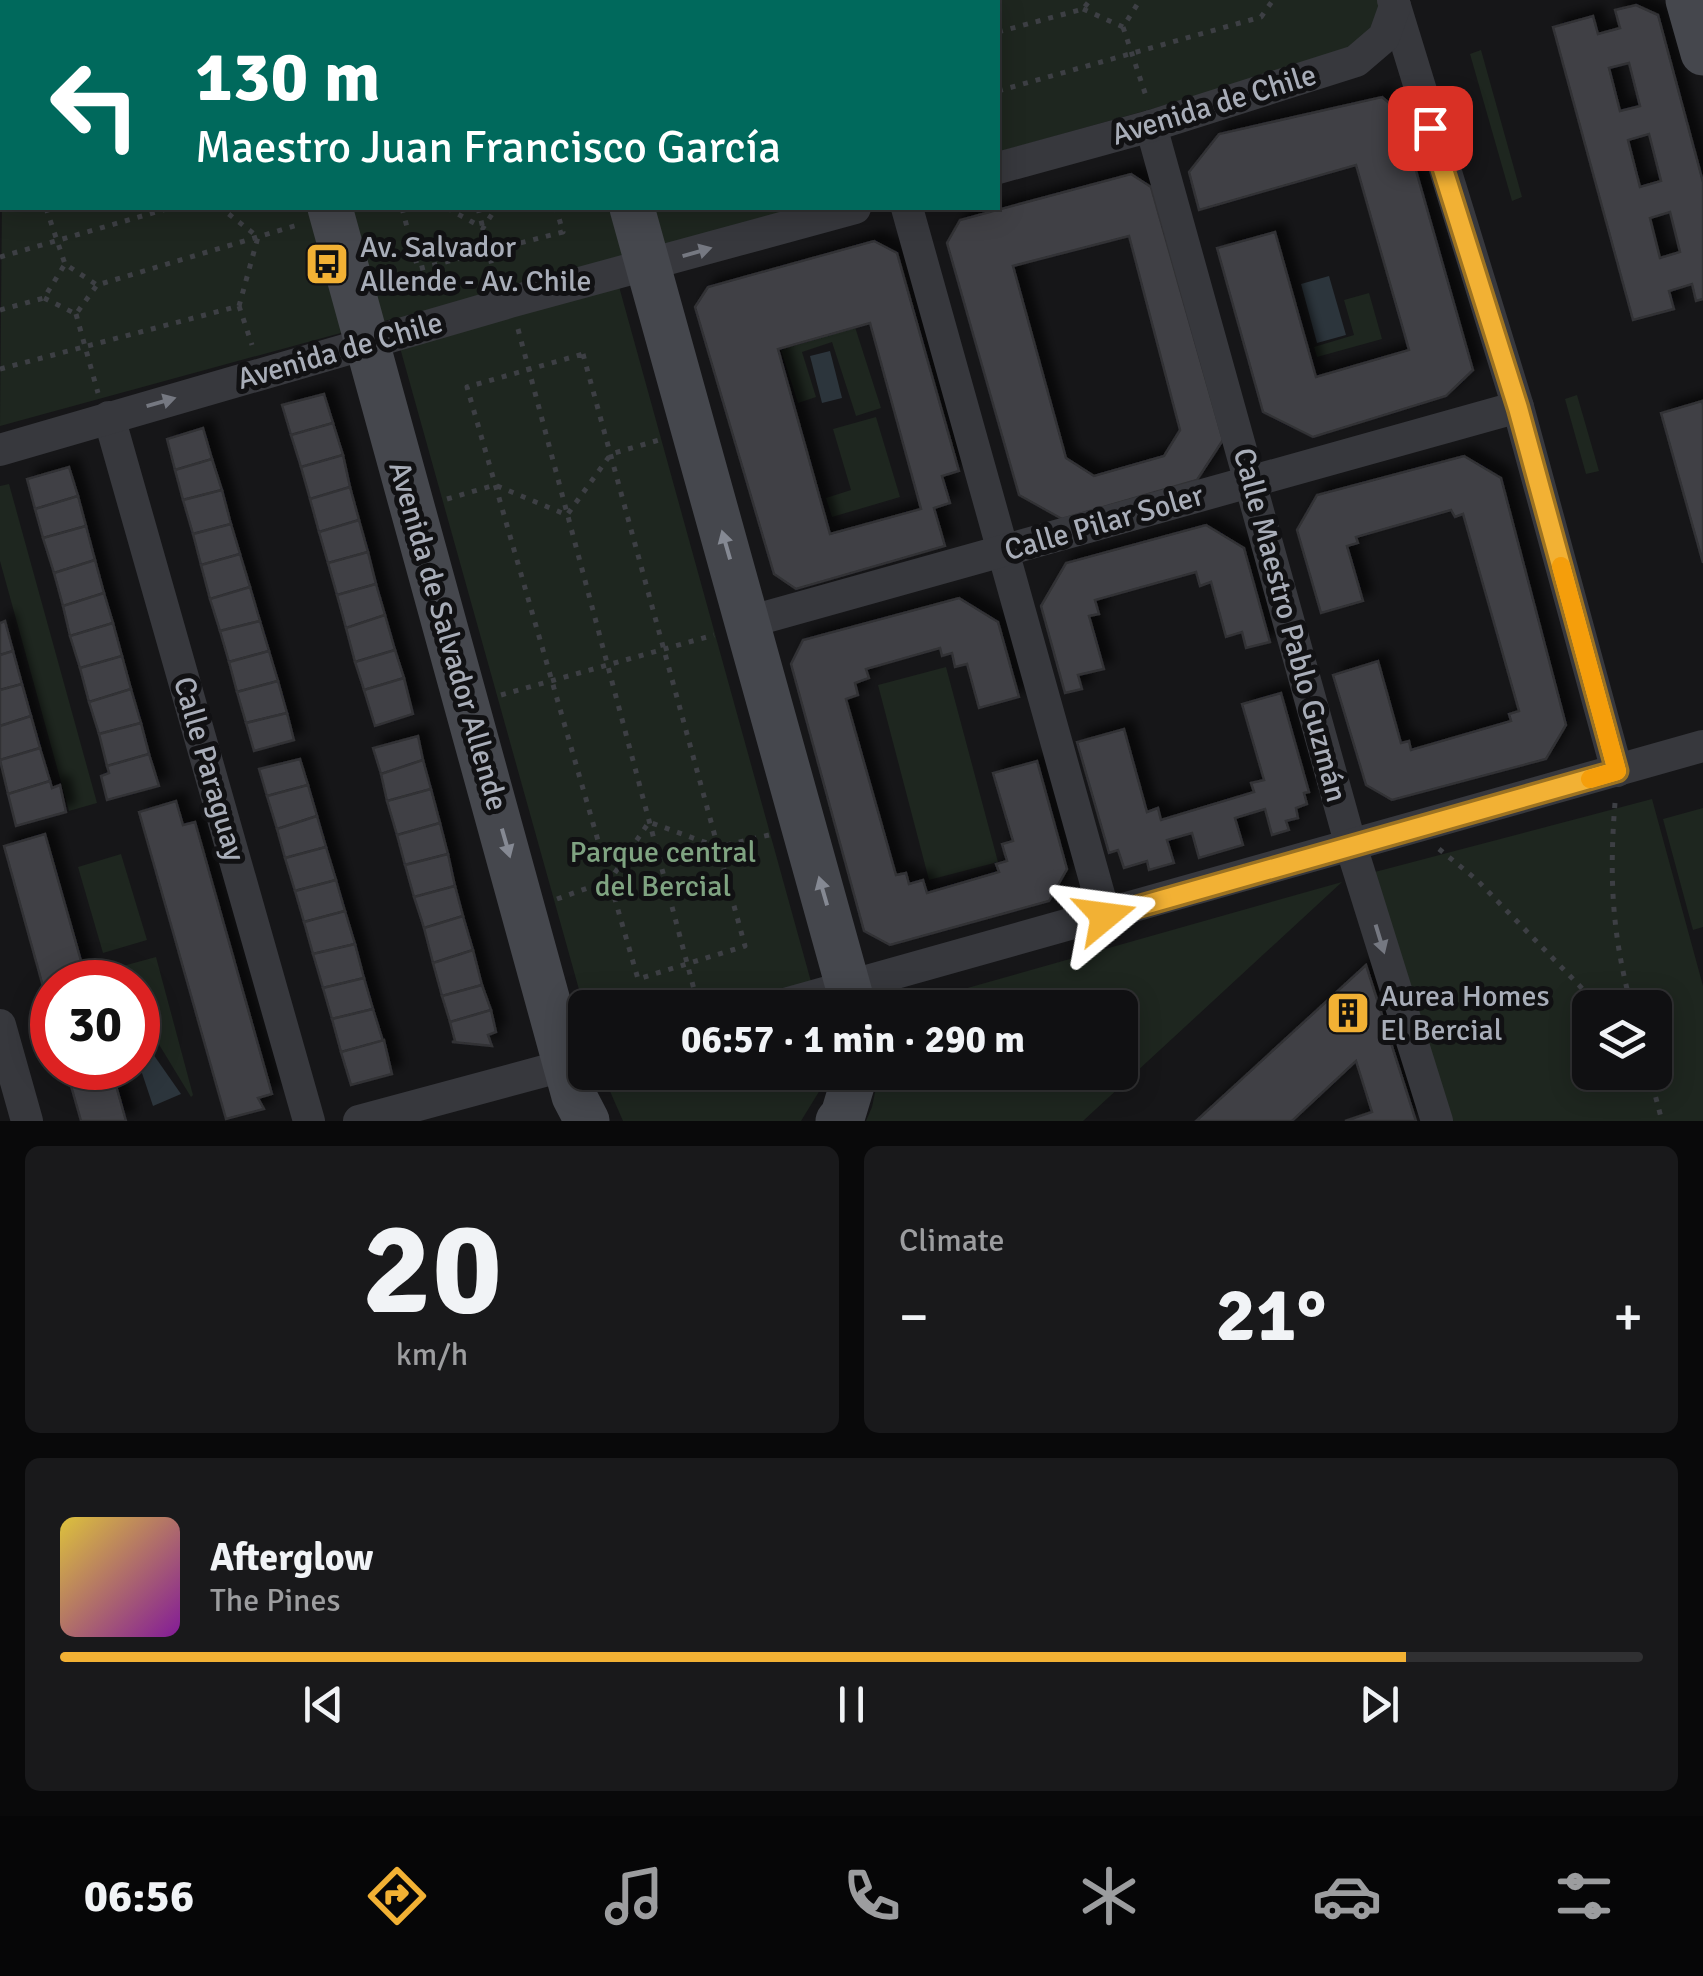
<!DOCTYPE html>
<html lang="en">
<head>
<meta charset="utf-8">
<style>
  body { margin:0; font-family:Signika,sans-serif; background:#19191b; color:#f1f3f6; height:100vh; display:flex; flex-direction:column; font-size:38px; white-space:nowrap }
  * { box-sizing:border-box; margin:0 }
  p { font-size:32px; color:#9c9d9f }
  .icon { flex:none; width:55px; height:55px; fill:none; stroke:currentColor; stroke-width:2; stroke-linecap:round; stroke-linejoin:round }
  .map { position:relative; height:1121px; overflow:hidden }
  .drawer { display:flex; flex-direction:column; gap:25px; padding:25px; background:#09090a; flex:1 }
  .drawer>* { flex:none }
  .guide { position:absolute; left:0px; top:0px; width:1000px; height:210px; box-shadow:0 5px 25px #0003,0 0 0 2px #303032; background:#00695c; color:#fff; overflow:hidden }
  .controls { position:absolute; left:1572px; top:990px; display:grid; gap:20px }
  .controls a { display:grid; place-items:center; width:100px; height:100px; border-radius:15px; background:#101012; box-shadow:0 5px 25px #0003,0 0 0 2px #303032; font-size:50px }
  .speed { position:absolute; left:30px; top:960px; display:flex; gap:20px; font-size:50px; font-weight:700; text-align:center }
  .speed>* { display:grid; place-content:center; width:130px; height:130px; border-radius:50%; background:#101012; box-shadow:0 5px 25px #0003,0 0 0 2px #303032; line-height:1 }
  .speed .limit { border:15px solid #d22; background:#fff; color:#111 }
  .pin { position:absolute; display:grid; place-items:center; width:85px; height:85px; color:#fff; margin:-42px; border-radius:20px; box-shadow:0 5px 15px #0006 }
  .me { position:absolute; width:110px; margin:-55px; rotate:74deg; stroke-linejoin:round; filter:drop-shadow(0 0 8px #0008) }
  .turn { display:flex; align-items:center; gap:35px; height:210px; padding:0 30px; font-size:45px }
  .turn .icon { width:130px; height:130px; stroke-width:2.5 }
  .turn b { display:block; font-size:70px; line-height:85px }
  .big { font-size:75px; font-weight:700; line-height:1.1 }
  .drawer .widget { flex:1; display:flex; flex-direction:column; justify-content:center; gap:15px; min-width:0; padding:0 35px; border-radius:15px; background:#19191b }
  .drawer .dial { align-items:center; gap:0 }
  .dial b { font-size:130px; line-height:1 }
  .song { display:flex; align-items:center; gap:30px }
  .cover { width:120px; height:120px; border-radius:15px; background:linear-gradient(135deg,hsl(50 70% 55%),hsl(290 70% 35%)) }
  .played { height:10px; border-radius:5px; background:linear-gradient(90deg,#f2b134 85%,#303032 85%) }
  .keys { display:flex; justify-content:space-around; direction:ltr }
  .heat { display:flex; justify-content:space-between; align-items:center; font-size:55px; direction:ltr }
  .drawer .tiles { flex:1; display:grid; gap:25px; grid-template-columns:1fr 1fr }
  .widget:last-child { grid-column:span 2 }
  .trip { position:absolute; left:568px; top:990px; width:570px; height:100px; border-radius:15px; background:#101012; box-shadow:0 5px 25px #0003,0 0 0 2px #303032; font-weight:700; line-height:100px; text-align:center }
  .tabs { display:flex; height:160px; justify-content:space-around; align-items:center; background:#060607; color:#9c9d9f }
  .tabs .icon { width:70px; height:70px }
  .tabs .on { color:#f2b134 }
  .tabs b { font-size:45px; color:#f1f3f6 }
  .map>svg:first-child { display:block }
  .green { fill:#1e261f; fill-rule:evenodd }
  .water { fill:#2c353c }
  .building { fill:#404145; stroke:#303034; stroke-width:2.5; fill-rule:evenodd; filter:url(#shadow) }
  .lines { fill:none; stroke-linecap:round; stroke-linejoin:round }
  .path { stroke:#3d3f44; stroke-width:5; stroke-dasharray:5 8; stroke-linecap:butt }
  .street { stroke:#37383d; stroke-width:32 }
  .secondary { stroke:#45474d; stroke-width:45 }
  .oneway { fill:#757881 }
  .oneway2 { fill:#858993 }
  .route-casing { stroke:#9d7322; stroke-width:25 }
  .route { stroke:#f2b134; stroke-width:18 }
  .slow { stroke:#f59e0b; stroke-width:18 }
  .labels { text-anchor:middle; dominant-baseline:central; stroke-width:10; stroke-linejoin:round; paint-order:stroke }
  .street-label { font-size:30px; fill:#a8adb8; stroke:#111113 }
  .poi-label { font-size:30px; fill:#a8adb8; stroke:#111113; text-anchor:start }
  .park-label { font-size:30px; fill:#7fa381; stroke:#111113 }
</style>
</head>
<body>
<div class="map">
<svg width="1703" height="1121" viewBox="0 0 1703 1121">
  <defs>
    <filter id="shadow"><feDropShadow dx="9" dy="-9" stdDeviation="5" flood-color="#0009"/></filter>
  </defs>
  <rect width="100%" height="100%" fill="#161618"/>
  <g class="green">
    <path d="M684 0H1380L1373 47 998 152V2H676Z"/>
    <path d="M1481 50 1522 197 1512 201 1470 54Z"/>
    <path d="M2 195V208H801L612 261 818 1007 585 1008V1011L392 319 0 426Z"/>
    <path d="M1369 293 1382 339 1317 357 1314 347 1354 335 1344 300Z"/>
    <path d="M855 327 881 408 856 416 832 342 802 352 816 397 798 403 781 350Z"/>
    <path d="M1577 395 1599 471 1586 474 1565 399Z"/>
    <path d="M876 417 900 497 832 517 826 498 851 490 833 429Z"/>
    <path d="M9 484 97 803 69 811 0 561V486Z"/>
    <path d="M946 667 998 862 929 880 878 685Z"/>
    <path d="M1652 799 1703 986V1121H1448L1371 873ZM1590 1008H1655V1072H1590Z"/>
    <path d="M1703 808V927L1693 930 1663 819Z"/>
    <path d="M121 854 147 940 103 953 78 867Z"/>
    <path d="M1342 882 1083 1121H866L872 1107 879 1073 1120 1072V1008L900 1007Z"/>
    <path d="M156 957 193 1095 191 1097 152 1033 145 1036 147 1041 138 1051V982H103L101 972Z"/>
    <path d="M602 1073V1072L823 1073 820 1090 801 1121H623Z"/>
  </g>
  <g class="water">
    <path d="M1329 276 1346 335 1317 343 1301 284Z"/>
    <path d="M830 351 842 398 822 403 810 356Z"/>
    <path d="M153 1054 181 1094 153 1106 138 1061Z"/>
  </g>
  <g class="building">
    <path d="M1636 5 1658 15 1703 182V299L1696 301 1692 284 1669 291 1674 309 1633 320 1553 27 1593 16 1598 34 1620 28 1615 10ZM1629 63 1640 106 1620 111 1609 68ZM1649 134 1661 181 1640 187 1628 140ZM1670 212 1680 252 1660 258 1650 218Z"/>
    <path d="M1382 97 1399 111 1473 370 1446 396 1313 437 1263 412 1217 248 1275 232 1316 377 1409 350 1356 165 1199 210 1189 172 1219 134Z"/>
    <path d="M1131 174 1151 187 1223 440 1197 480 1062 519 1019 495 947 243 960 220ZM1129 236 1180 430 1164 456 1094 476 1066 458 1013 266Z"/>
    <path d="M874 241 897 253 959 471 942 476 950 503 934 508 945 546 796 589 774 574 695 307 708 287ZM870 323 921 509 830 534 778 349Z"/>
    <path d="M324 394 333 423 291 435 282 405Z"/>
    <path d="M1702 401 1703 405V563L1661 413Z"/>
    <path d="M333 423 343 455 301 467 291 435Z"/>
    <path d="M203 428 212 459 175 470 167 439Z"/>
    <path d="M343 455 350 487 310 499 301 467Z"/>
    <path d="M1464 456 1501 478 1566 725 1546 759 1392 800 1366 785 1333 675 1378 661 1401 743 1409 741 1411 750 1511 721 1509 714 1519 711 1463 514 1455 517 1451 510 1356 537 1358 543 1347 546 1363 601 1321 613 1297 530 1317 495Z"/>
    <path d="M212 459 222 490 183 500 175 470Z"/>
    <path d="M69 467 78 496 35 509 27 479Z"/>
    <path d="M350 487 359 520 319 532 310 499Z"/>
    <path d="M222 490 231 524 193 534 183 500Z"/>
    <path d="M78 496 86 526 43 538 35 509Z"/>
    <path d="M359 520 368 552 328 563 319 532Z"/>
    <path d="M231 524 240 554 201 565 193 534Z"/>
    <path d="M1206 525 1244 548 1270 642 1246 648 1242 632 1226 637 1211 582 1200 586 1196 572 1095 600 1099 614 1089 616 1104 669 1078 675 1082 689 1065 693 1041 606 1066 563Z"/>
    <path d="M86 526 95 560 54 573 43 538Z"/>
    <path d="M368 552 376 584 337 595 328 563Z"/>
    <path d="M240 554 250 587 210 599 201 565Z"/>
    <path d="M95 560 104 593 63 606 54 573Z"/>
    <path d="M376 584 385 615 346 628 337 595Z"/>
    <path d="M250 587 260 621 220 631 210 599Z"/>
    <path d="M104 593 113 623 70 636 63 606Z"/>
    <path d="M959 598 998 622 1019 697 979 708 967 664 955 667 952 653 942 656 940 648 866 669 869 678 855 683 858 695 846 699 896 875 906 873 909 884 923 880 927 893 999 872 996 864 1007 861 1002 844 1013 841 993 773 1037 761 1067 869 1049 901 890 945 864 931 791 664 803 640Z"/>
    <path d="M385 615 395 650 355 662 346 628Z"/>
    <path d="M5 621 13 651 0 655V623Z"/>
    <path d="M260 621 269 651 229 662 220 631Z"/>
    <path d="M113 623 122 656 80 668 70 636Z"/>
    <path d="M395 650 404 678 364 690 355 662Z"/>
    <path d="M13 651 22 684 0 690V655Z"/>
    <path d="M269 651 278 681 237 692 229 662Z"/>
    <path d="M122 656 131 689 89 702 80 668Z"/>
    <path d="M404 678 413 714 375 726 364 690Z"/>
    <path d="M278 681 287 713 246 723 237 692Z"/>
    <path d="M22 684 31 716 0 726V690Z"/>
    <path d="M131 689 141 723 99 734 89 702Z"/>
    <path d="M1281 693 1309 792 1304 793 1307 804 1296 808 1298 818 1286 821 1289 830 1272 835 1265 809 1235 818 1243 845 1199 858 1192 833 1167 840 1174 863 1149 870 1147 861 1124 868 1118 850 1109 853 1077 742 1124 729 1147 812 1158 808 1161 820 1254 792 1251 783 1264 780 1242 704Z"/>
    <path d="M287 713 294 740 254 751 246 723Z"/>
    <path d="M31 716 40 748 0 760V726Z"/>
    <path d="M141 723 149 754 107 766 99 734Z"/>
    <path d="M418 736 423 760 381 774 373 748Z"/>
    <path d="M40 748 50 781 8 794 0 760Z"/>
    <path d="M149 754 159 786 107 800 101 776 109 773 107 766Z"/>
    <path d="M300 759 308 785 267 796 259 769Z"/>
    <path d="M423 760 431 789 387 801 381 774Z"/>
    <path d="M50 781 52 788 60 785 66 812 16 826 8 794Z"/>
    <path d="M308 785 317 816 277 829 267 796Z"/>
    <path d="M431 789 440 823 397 835 387 801Z"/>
    <path d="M176 801 183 825 195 822 272 1094 258 1098 264 1109 226 1119 139 812Z"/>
    <path d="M317 816 326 847 285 858 277 829Z"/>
    <path d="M440 823 448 854 405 865 397 835Z"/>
    <path d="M45 834 87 982H52V1019L4 846Z"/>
    <path d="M326 847 336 880 295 891 285 858Z"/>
    <path d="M448 854 455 886 414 897 405 865Z"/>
    <path d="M336 880 345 911 304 922 295 891Z"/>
    <path d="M455 886 463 916 424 928 414 897Z"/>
    <path d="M345 911 355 944 313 954 304 922Z"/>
    <path d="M463 916 473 950 433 963 424 928Z"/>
    <path d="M355 944 364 978 323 988 313 954Z"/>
    <path d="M473 950 482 985 442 996 433 963Z"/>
    <path d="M1366 965 1416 1121H1345L1372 1112 1356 1061 1292 1121H1196Z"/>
    <path d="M364 978 373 1009 332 1019 323 988Z"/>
    <path d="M482 985 491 1010 450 1022 442 996Z"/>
    <path d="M373 1009 383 1041 341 1052 332 1019Z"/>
    <path d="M491 1010 496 1032 488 1035 492 1046 452 1042 455 1041 450 1022Z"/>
    <path d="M384 1040 392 1074 351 1085 341 1052Z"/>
    <path d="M66 1068H111L126 1121H81Z"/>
  </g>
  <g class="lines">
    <g class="path">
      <path d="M364 0V2"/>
      <path d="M845 0V2"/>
      <path d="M411 2 420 0"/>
      <path d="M716 2 725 0"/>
      <path d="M904 2 913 0"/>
      <path d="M1083 9 1123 27 1140 0"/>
      <path d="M1123 27 1146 96"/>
      <path d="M998 32 1083 9 1090 0"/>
      <path d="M998 91 1261 17 1273 0"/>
      <path d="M46 208 65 264"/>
      <path d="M402 208 418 269 563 232 556 208"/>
      <path d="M447 208 483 228 496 208"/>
      <path d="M478 208 495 278"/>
      <path d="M0 257 170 208"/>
      <path d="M44 298 76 314 97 285"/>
      <path d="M239 306 252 345"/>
      <path d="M0 310 44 298 65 264 97 285 301 224"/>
      <path d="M76 314 98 393"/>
      <path d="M518 329 699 1008"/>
      <path d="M583 354 745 946 638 979 467 387Z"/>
      <path d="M0 369 239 306 258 237 221 208"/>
      <path d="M447 499 495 485 567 515 611 454 659 440"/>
      <path d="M501 695 714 635"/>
      <path d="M1615 803C1609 877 1612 936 1632 1008"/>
      <path d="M1439 849 1477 880 1601 1008"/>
      <path d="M557 899 610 880 649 822 718 847 769 835"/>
      <path d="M1649 1072 1662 1121"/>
    </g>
    <g class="street">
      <path d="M633 2 642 0"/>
      <path d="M1395 6 1518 407 1617 771"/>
      <path d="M0 78 2 87"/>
      <path d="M1151 126 1351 846 1437 1121"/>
      <path d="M998 168 1151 126 1356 61 1384 37 1395 6 1393 0"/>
      <path d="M0 177 2 176"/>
      <path d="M907 208 1105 916"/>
      <path d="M109 417 309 1121"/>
      <path d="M0 450 510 302 855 208"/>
      <path d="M748 622 1518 407"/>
      <path d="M771 1008 1703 746"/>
      <path d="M0 1025 27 1121"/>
      <path d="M359 1121 585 1060"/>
    </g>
    <g class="secondary">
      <path d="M273 0V2"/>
      <path d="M573 0 574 2"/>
      <path d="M1688 0 1703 53"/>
      <path d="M330 208 574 1096 587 1121"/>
      <path d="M632 208 854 1008"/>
      <path d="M838 1121 843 1115 856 1072"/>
    </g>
  </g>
  <defs><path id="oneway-solid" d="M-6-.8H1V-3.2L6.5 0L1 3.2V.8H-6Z" transform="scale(2.5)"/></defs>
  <g class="oneway">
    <use href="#oneway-solid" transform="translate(697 252) rotate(-16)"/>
    <use href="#oneway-solid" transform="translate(161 402) rotate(-16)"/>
    <use href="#oneway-solid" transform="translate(1380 939) rotate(73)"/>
  </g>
  <g class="oneway2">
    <use href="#oneway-solid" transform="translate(726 545) rotate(-106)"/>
    <use href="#oneway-solid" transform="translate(506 843) rotate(74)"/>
    <use href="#oneway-solid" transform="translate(823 891) rotate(-106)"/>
  </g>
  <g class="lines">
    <defs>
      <path id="route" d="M1105 916 1617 771 1518 408 1430 128"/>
    </defs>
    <use href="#route" class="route-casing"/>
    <use href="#route" class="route"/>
    <path class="slow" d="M1561 566 1617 771 1590 779"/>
  </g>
  <defs>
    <symbol id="bus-square" viewBox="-11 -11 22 22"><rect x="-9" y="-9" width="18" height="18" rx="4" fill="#f2b134" stroke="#111113"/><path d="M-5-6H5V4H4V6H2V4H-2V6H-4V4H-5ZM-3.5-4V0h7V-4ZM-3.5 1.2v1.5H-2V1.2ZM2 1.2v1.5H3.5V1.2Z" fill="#111"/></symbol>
    <symbol id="building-square" viewBox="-11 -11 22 22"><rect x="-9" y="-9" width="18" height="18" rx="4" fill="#f2b134" stroke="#111113"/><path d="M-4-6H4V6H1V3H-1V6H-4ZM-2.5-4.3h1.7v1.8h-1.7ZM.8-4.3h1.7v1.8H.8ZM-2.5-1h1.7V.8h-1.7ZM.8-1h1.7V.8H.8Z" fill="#111"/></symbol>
  </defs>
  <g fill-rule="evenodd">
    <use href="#bus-square" x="302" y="239" width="50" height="50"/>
    <use href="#building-square" x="1323" y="988" width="50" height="50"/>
  </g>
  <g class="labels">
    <g class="street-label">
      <text transform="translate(1214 105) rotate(-17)">Avenida de Chile</text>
      <text transform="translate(340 351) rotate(-16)">Avenida de Chile</text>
      <text transform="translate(1104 523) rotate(-16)">Calle Pilar Soler</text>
      <text transform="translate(1290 625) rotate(75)">Calle Maestro Pablo Guzmán</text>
      <text transform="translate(448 636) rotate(74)">Avenida de Salvador Allende</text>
      <text transform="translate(209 769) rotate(74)">Calle Paraguay</text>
    </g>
    <g class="poi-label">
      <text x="360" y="247">Av. Salvador<tspan x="360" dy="34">Allende - Av. Chile</tspan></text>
      <text x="1380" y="996">Aurea Homes<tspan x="1380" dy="34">El Bercial</tspan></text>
    </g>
    <g class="park-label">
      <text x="663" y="852">Parque central<tspan x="663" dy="34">del Bercial</tspan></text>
    </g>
  </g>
</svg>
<div class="controls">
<a><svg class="icon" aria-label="layers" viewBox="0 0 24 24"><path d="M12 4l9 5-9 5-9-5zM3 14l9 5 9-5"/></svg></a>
</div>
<div class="speed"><div class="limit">30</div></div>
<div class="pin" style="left:1430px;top:128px;background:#d93025"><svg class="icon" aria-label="arrive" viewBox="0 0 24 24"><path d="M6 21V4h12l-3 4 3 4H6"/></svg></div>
<svg class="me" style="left:1105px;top:916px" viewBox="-20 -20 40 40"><path d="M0-17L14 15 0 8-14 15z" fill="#f2b134" stroke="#fff" stroke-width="4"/></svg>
<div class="trip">06:57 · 1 min · 290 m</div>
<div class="guide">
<div class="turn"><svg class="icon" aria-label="left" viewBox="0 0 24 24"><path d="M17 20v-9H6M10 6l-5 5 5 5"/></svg><div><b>130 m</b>Maestro Juan Francisco García</div></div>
</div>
</div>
<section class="drawer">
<div class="tiles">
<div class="widget dial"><b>20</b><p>km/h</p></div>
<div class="widget"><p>Climate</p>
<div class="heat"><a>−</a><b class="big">21°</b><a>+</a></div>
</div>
<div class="widget">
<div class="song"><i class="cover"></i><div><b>Afterglow</b><p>The Pines</p></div></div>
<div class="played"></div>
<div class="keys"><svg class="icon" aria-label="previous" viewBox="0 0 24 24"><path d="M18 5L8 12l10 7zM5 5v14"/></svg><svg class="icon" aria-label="pause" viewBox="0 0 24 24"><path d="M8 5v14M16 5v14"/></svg><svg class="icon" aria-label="next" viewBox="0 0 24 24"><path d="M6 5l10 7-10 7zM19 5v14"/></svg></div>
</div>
</div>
</section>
<nav class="tabs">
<b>06:56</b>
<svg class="icon on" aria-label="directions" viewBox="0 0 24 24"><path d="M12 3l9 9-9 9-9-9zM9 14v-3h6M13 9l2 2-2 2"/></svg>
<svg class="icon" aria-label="music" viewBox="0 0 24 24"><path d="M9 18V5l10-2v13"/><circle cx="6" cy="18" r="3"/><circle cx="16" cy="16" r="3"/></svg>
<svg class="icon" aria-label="phone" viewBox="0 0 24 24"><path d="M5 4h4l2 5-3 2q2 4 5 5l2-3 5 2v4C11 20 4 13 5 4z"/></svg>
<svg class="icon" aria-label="climate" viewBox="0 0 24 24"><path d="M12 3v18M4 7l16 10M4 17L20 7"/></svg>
<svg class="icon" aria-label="car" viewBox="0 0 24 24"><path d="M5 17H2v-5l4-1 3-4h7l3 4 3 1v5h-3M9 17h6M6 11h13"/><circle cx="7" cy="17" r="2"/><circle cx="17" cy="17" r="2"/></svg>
<svg class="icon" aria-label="filters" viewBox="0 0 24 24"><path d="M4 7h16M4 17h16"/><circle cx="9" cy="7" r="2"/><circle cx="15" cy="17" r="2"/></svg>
</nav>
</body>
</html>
